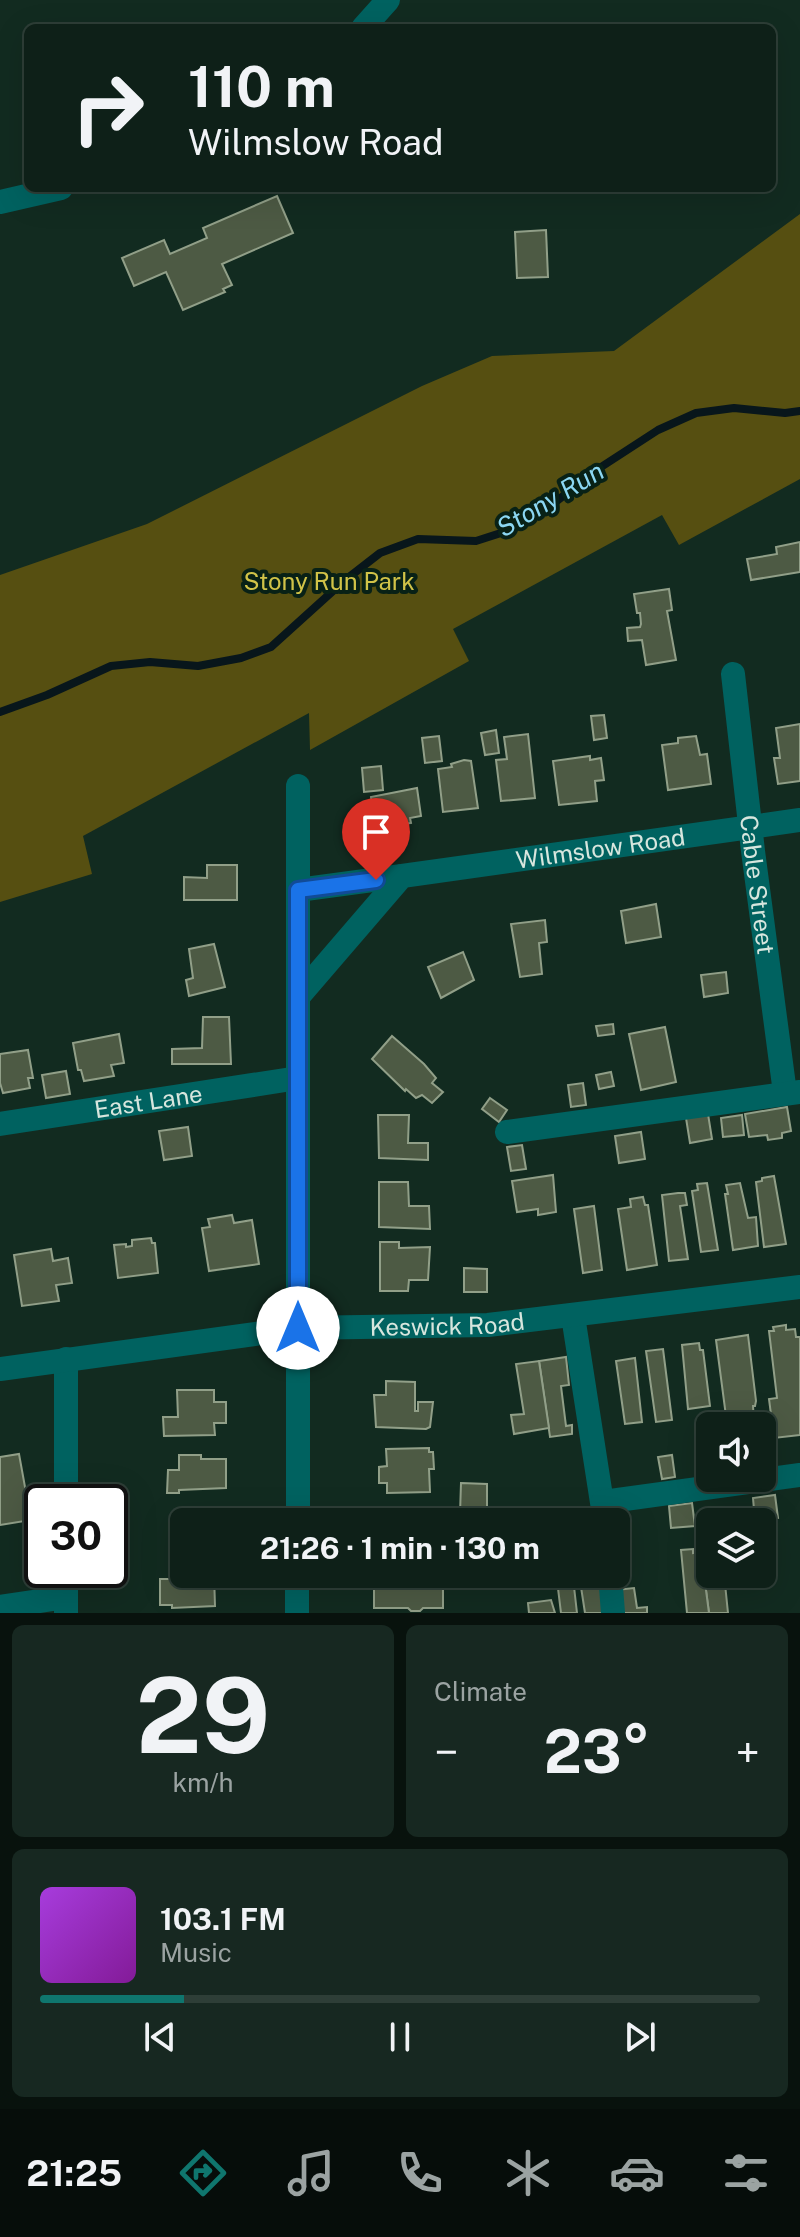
<!DOCTYPE html>
<html lang="en">
<head>
<meta charset="utf-8">
<style>
  body { margin:0; font-family:"Public Sans",sans-serif; background:#172821; color:#f1f3f6; height:100vh; display:flex; flex-direction:column; font-size:30px; white-space:nowrap }
  * { box-sizing:border-box; margin:0 }
  p { font-size:26px; color:#9ba3a2 }
  .icon { flex:none; width:44px; height:44px; fill:none; stroke:currentColor; stroke-width:2; stroke-linecap:round; stroke-linejoin:round }
  .map { position:relative; height:1613px; overflow:hidden }
  .drawer { display:flex; flex-direction:column; gap:12px; padding:12px; background:#08120d; flex:1 }
  .drawer>* { flex:none }
  .hud { position:absolute; left:24px; top:24px; width:752px; height:168px; border-radius:12px; box-shadow:0 8px 32px #0002,0 0 0 2px #2e3e37; background:#0e2018; color:#f1f3f6; overflow:hidden }
  .controls { position:absolute; left:696px; top:1412px; display:grid; gap:16px }
  .controls a { display:grid; place-items:center; width:80px; height:80px; border-radius:12px; background:#0e2018; box-shadow:0 8px 32px #0002,0 0 0 2px #2e3e37; font-size:40px }
  .speed { position:absolute; left:24px; top:1484px; display:flex; gap:16px; font-size:40px; font-weight:700; text-align:center }
  .speed>* { display:grid; place-content:center; width:104px; height:104px; border-radius:50%; background:#0e2018; box-shadow:0 8px 32px #0002,0 0 0 2px #2e3e37; line-height:1 }
  .speed .limit { border:4px solid #111; border-radius:12px; background:#fff; color:#111 }
  .pin { position:absolute; display:grid; place-items:center; width:68px; height:68px; color:#fff; margin:-82px -34px; border-radius:50% 50% 50% 0; rotate:-45deg; box-shadow:0 0 8px #0007 }
  .pin .icon { rotate:45deg }
  .me { position:absolute; width:88px; margin:-44px; rotate:0deg; stroke-linejoin:round; filter:drop-shadow(0 0 6px #0008) }
  .turn { display:flex; align-items:center; gap:28px; height:168px; padding:0 32px; font-size:36px }
  .turn .icon { width:104px; height:104px; stroke-width:2.5 }
  .turn b { display:block; font-size:56px; line-height:68px }
  .big { font-size:60px; font-weight:700; line-height:1.1 }
  .drawer .tile { flex:1; display:flex; flex-direction:column; justify-content:center; gap:12px; min-width:0; padding:0 28px; border-radius:12px; background:#172821 }
  .drawer .dial { align-items:center; gap:0 }
  .dial b { font-size:104px; line-height:1 }
  .song { display:flex; align-items:center; gap:24px }
  .cover { width:96px; height:96px; border-radius:12px; background:linear-gradient(135deg,hsl(280 70% 55%),hsl(290 70% 35%)) }
  .played { height:8px; border-radius:4px; background:linear-gradient(90deg,#0f766e 20%,#2e3e37 20%) }
  .keys { display:flex; justify-content:space-around; direction:ltr }
  .heat { display:flex; justify-content:space-between; align-items:center; font-size:44px; direction:ltr }
  .drawer .tiles { flex:1; display:grid; gap:12px; grid-template-columns:1fr 1fr }
  .tile:last-child { grid-column:span 2 }
  .trip { position:absolute; left:170px; top:1508px; width:460px; height:80px; border-radius:12px; background:#0e2018; box-shadow:0 8px 32px #0002,0 0 0 2px #2e3e37; font-weight:700; line-height:80px; text-align:center }
  .tabs { display:flex; height:128px; justify-content:space-around; align-items:center; background:#060d0a; color:#9ba3a2 }
  .tabs .icon { width:56px; height:56px }
  .tabs .on { color:#0f766e }
  .tabs b { font-size:36px; color:#f1f3f6 }
  .map>svg:first-child { display:block }
  .green { fill:#564f11 }
  .lines { fill:none; stroke-linecap:round; stroke-linejoin:round }
  .stream { stroke:#08161b; stroke-width:8 }
  .building { fill:#4d5a44; stroke:#919f88; stroke-width:2 }
  .minor { stroke:#006260; stroke-width:24 }
  .route-casing { stroke:#114b97; stroke-width:20 }
  .route { stroke:#1a73e8; stroke-width:14 }
  .labels { text-anchor:middle; dominant-baseline:central; stroke-width:8; stroke-linejoin:round; paint-order:stroke }
  .park-label { font-size:24px; fill:#d1c348; stroke:#082116 }
  .street-label { font-size:24px; fill:#d7e6de; stroke:#082116 }
  .water-label { font-size:26px; font-style:italic; fill:#8bd7f3; stroke:#082116 }
</style>
</head>
<body>
<div class="map">
<svg width="800" height="1613" viewBox="0 0 800 1613">
  <rect width="100%" height="100%" fill="#122b20"/>
  <path class="green" d="M800 214V479L679 545 662 515 453 629 469 661 310 750 309 713 83 836 92 874 0 902V575L147 524 422 386 492 356 614 351Z"/>
  <g class="lines">
    <path class="stream" d="M0 712 47 695 111 666 150 662 198 666 241 658 271 647 344 581 380 553 418 539 476 541 510 530 549 507 598 469 658 430 696 413 734 408 785 413 800 411"/>
  </g>
  <g class="building">
    <path d="M277 196 293 233 222 264 232 285 223 289 225 292 183 310 166 272 134 286 122 258 164 240 170 254 207 238 203 228Z"/>
    <path d="M546 230 548 277 517 278 515 232Z"/>
    <path d="M800 542V572L751 580 747 559 777 554 776 547Z"/>
    <path d="M669 589 672 610 667 611 676 660 646 665 642 640 628 641 627 628 640 627 641 624 640 613H637L634 594Z"/>
    <path d="M604 715 607 738 594 740 591 716Z"/>
    <path d="M800 724V781L778 784 774 758H780L776 728Z"/>
    <path d="M496 730 499 753 485 755 481 733Z"/>
    <path d="M528 734 535 798 501 801 496 760 507 759 504 737Z"/>
    <path d="M439 736 442 761 425 763 422 738Z"/>
    <path d="M696 736 700 755 707 754 711 784 668 790 662 745 678 743V738Z"/>
    <path d="M590 756V760L601 758 604 780 595 781 597 801 559 805 553 761Z"/>
    <path d="M464 760 471 761 478 808 443 812 438 769 452 767 451 764Z"/>
    <path d="M381 766 383 790 364 792 362 768Z"/>
    <path d="M417 788 421 816 410 818 411 823 399 825V819L374 822 371 797Z"/>
    <path d="M207 865H237V900H184V877L207 878Z"/>
    <path d="M656 904 661 937 626 943 621 911Z"/>
    <path d="M545 920 547 942 539 943 542 974 520 977 511 924Z"/>
    <path d="M214 944 225 987 189 996 186 980 193 978 189 949Z"/>
    <path d="M463 952 474 980 441 998 428 967Z"/>
    <path d="M726 972 728 993 704 997 701 975Z"/>
    <path d="M203 1017H229L231 1064H172V1049L202 1048Z"/>
    <path d="M613 1024 614 1034 598 1036 596 1026Z"/>
    <path d="M665 1027 676 1082 641 1090 629 1034Z"/>
    <path d="M119 1034 124 1063 111 1065 114 1076 84 1081 81 1070H78L73 1043Z"/>
    <path d="M392 1036 424 1064 436 1078 432 1083 443 1092 432 1103 422 1095 416 1098 406 1089 405 1091 372 1059Z"/>
    <path d="M28 1050 33 1078H28L30 1088 3 1093 0 1083V1054Z"/>
    <path d="M66 1071 70 1094 46 1098 42 1075Z"/>
    <path d="M611 1072 614 1086 599 1089 596 1075Z"/>
    <path d="M583 1083 586 1105 571 1107 568 1085Z"/>
    <path d="M490 1098 507 1110 499 1122 482 1109Z"/>
    <path d="M787 1107 791 1131 782 1133V1138L768 1140 767 1135 749 1137 745 1114Z"/>
    <path d="M708 1114 712 1139 690 1143 686 1118Z"/>
    <path d="M378 1115H409L408 1143H428V1160L379 1158Z"/>
    <path d="M742 1115 744 1135 723 1137 721 1118Z"/>
    <path d="M188 1127 192 1156 164 1160 159 1131Z"/>
    <path d="M641 1132 645 1159 619 1163 615 1136Z"/>
    <path d="M522 1145 526 1169 511 1171 507 1147Z"/>
    <path d="M553 1175 556 1212 538 1215V1209L517 1212 512 1181Z"/>
    <path d="M774 1176 786 1244 764 1247 756 1182 762 1181V1178Z"/>
    <path d="M379 1182H408L409 1206H429L430 1229 379 1227Z"/>
    <path d="M707 1183 718 1250 701 1252 692 1191 698 1190 697 1184Z"/>
    <path d="M740 1183 748 1218 756 1217 758 1246 733 1250 725 1194H728L726 1185Z"/>
    <path d="M678 1193H685L687 1205 680 1206 688 1259 669 1261 662 1195Z"/>
    <path d="M643 1197 645 1205H648L657 1265 627 1270 618 1209 631 1207 630 1199Z"/>
    <path d="M594 1206 602 1270 583 1273 574 1209Z"/>
    <path d="M232 1215 234 1223 252 1220 259 1264 209 1271 202 1228 210 1227 208 1219Z"/>
    <path d="M151 1238 152 1243H155L158 1273 118 1278 114 1245 126 1244V1247L132 1246V1240Z"/>
    <path d="M380 1242H399V1248L430 1247 428 1280H409L408 1291H380Z"/>
    <path d="M51 1249 53 1261 68 1258 72 1283 56 1285 59 1301 22 1306 14 1255Z"/>
    <path d="M464 1268 487 1269V1292H464Z"/>
    <path d="M786 1325V1330L795 1329 796 1337H800V1435L774 1438 769 1399 777 1398 769 1331H774L773 1327Z"/>
    <path d="M748 1335 756 1401 755 1406H753L754 1421 727 1424 716 1340Z"/>
    <path d="M699 1343 700 1350H703L710 1406 688 1409 682 1345Z"/>
    <path d="M663 1349 672 1420 656 1422 646 1351Z"/>
    <path d="M566 1357 569 1385 561 1386 566 1426 572 1425V1434L550 1437 539 1361Z"/>
    <path d="M635 1358 642 1422 625 1424 616 1361Z"/>
    <path d="M539 1361 549 1428 514 1434 511 1415 524 1414 516 1364Z"/>
    <path d="M386 1381 415 1382V1411H418V1402H433L430 1427 426 1429 376 1427 374 1395H386Z"/>
    <path d="M177 1390H214V1402H226V1423H214L215 1435 164 1436 163 1417H178Z"/>
    <path d="M429 1448V1452H433L434 1469H429L430 1492 387 1493V1483H379V1467L387 1466 386 1449Z"/>
    <path d="M19 1454 31 1520 0 1525V1457Z"/>
    <path d="M179 1455H201V1459H226V1488L179 1490V1493H167L168 1470H179Z"/>
    <path d="M672 1455 675 1477 662 1479 658 1457Z"/>
    <path d="M461 1483 487 1484V1515L460 1514Z"/>
    <path d="M775 1495 778 1518 755 1521 753 1498Z"/>
    <path d="M692 1503 695 1526 671 1528 669 1506Z"/>
    <path d="M710 1547V1574H724L728 1613H709L701 1552Z"/>
    <path d="M693 1549V1553L701 1552 709 1613H687L681 1550Z"/>
    <path d="M42 1554V1570H51L52 1583 37 1585 33 1555Z"/>
    <path d="M184 1569V1574H214L215 1606 172 1608V1605H160V1579H178V1570Z"/>
    <path d="M76 1570H97V1589L76 1588Z"/>
    <path d="M374 1578H443V1608H423L420 1611H411L408 1608H374Z"/>
    <path d="M573 1578 577 1613H561L557 1580Z"/>
    <path d="M604 1584 611 1613H585L581 1587Z"/>
    <path d="M634 1588 637 1608 647 1607V1613H619L616 1590Z"/>
    <path d="M551 1600 555 1613H529L528 1603Z"/>
  </g>
  <g class="lines">
    <g class="minor">
      <path d="M363 28 388 0"/>
      <path d="M0 202 61 188"/>
      <path id="s1" d="M733 674 753 851 785 1093"/>
      <path d="M298 890 402 876"/>
      <path id="s2" d="M298 997 402 876 800 820"/>
      <path id="s3" d="M0 1124 298 1078"/>
      <path d="M507 1132 800 1092"/>
      <path d="M573 1316 605 1522"/>
      <path d="M66 1359V1502"/>
      <path id="s4" d="M0 1369 298 1328 488 1325 800 1287"/>
      <path d="M603 1502 800 1475"/>
      <path d="M298 1522V786"/>
      <path d="M610 1574 613 1613"/>
      <path d="M0 1607 66 1597"/>
      <path d="M66 1612V1570"/>
      <path d="M297 1613V1574"/>
    </g>
  </g>
  <g class="lines">
    <defs>
      <path id="route" d="M298 1328V890L376 880"/>
    </defs>
    <use href="#route" class="route-casing"/>
    <use href="#route" class="route"/>
  </g>
  <g class="labels">
    <g class="park-label">
      <text x="329" y="581">Stony Run Park</text>
    </g>
    <g class="street-label">
      <text stroke="none"><textPath href="#s2" startOffset="360">Wilmslow Road</textPath></text>
      <text stroke="none"><textPath href="#s1" startOffset="212">Cable Street</textPath></text>
      <text stroke="none"><textPath href="#s3" startOffset="150">East Lane</textPath></text>
      <text stroke="none"><textPath href="#s4" startOffset="450">Keswick Road</textPath></text>
    </g>
    <g class="water-label">
      <text transform="translate(550 499) rotate(-31)">Stony Run</text>
    </g>
  </g>
</svg>
<div class="controls">
<a><svg class="icon" aria-label="sound" viewBox="0 0 24 24"><path d="M4 9h4l5-4v14l-5-4H4zM17 9q2 3 0 6"/></svg></a>
<a><svg class="icon" aria-label="layers" viewBox="0 0 24 24"><path d="M12 4l9 5-9 5-9-5zM3 14l9 5 9-5"/></svg></a>
</div>
<div class="speed"><div class="limit">30</div></div>
<div class="pin" style="left:376px;top:880px;background:#d93025"><svg class="icon" aria-label="arrive" viewBox="0 0 24 24"><path d="M6 21V4h12l-3 4 3 4H6"/></svg></div>
<svg class="me" style="left:298px;top:1328px" viewBox="-20 -20 40 40"><circle r="19" fill="#fff"/><path d="M0-13L10 11 0 6-10 11z" fill="#1a73e8"/></svg>
<div class="trip">21:26 · 1 min · 130 m</div>
<div class="hud">
<div class="turn"><svg class="icon" aria-label="right" viewBox="0 0 24 24"><path d="M7 20v-9h11M14 6l5 5-5 5"/></svg><div><b>110 m</b>Wilmslow Road</div></div>
</div>
</div>
<section class="drawer">
<div class="tiles">
<div class="tile dial"><b>29</b><p>km/h</p></div>
<div class="tile"><p>Climate</p>
<div class="heat"><a>−</a><b class="big">23°</b><a>+</a></div>
</div>
<div class="tile">
<div class="song"><i class="cover"></i><div><b>103.1 FM</b><p>Music</p></div></div>
<div class="played"></div>
<div class="keys"><svg class="icon" aria-label="previous" viewBox="0 0 24 24"><path d="M18 5L8 12l10 7zM5 5v14"/></svg><svg class="icon" aria-label="pause" viewBox="0 0 24 24"><path d="M8 5v14M16 5v14"/></svg><svg class="icon" aria-label="next" viewBox="0 0 24 24"><path d="M6 5l10 7-10 7zM19 5v14"/></svg></div>
</div>
</div>
</section>
<nav class="tabs">
<b>21:25</b>
<svg class="icon on" aria-label="directions" viewBox="0 0 24 24"><path d="M12 3l9 9-9 9-9-9zM9 14v-3h6M13 9l2 2-2 2"/></svg>
<svg class="icon" aria-label="music" viewBox="0 0 24 24"><path d="M9 18V5l10-2v13"/><circle cx="6" cy="18" r="3"/><circle cx="16" cy="16" r="3"/></svg>
<svg class="icon" aria-label="phone" viewBox="0 0 24 24"><path d="M5 4h4l2 5-3 2q2 4 5 5l2-3 5 2v4C11 20 4 13 5 4z"/></svg>
<svg class="icon" aria-label="climate" viewBox="0 0 24 24"><path d="M12 3v18M4 7l16 10M4 17L20 7"/></svg>
<svg class="icon" aria-label="car" viewBox="0 0 24 24"><path d="M5 17H2v-5l4-1 3-4h7l3 4 3 1v5h-3M9 17h6M6 11h13"/><circle cx="7" cy="17" r="2"/><circle cx="17" cy="17" r="2"/></svg>
<svg class="icon" aria-label="filters" viewBox="0 0 24 24"><path d="M4 7h16M4 17h16"/><circle cx="9" cy="7" r="2"/><circle cx="15" cy="17" r="2"/></svg>
</nav>
</body>
</html>
